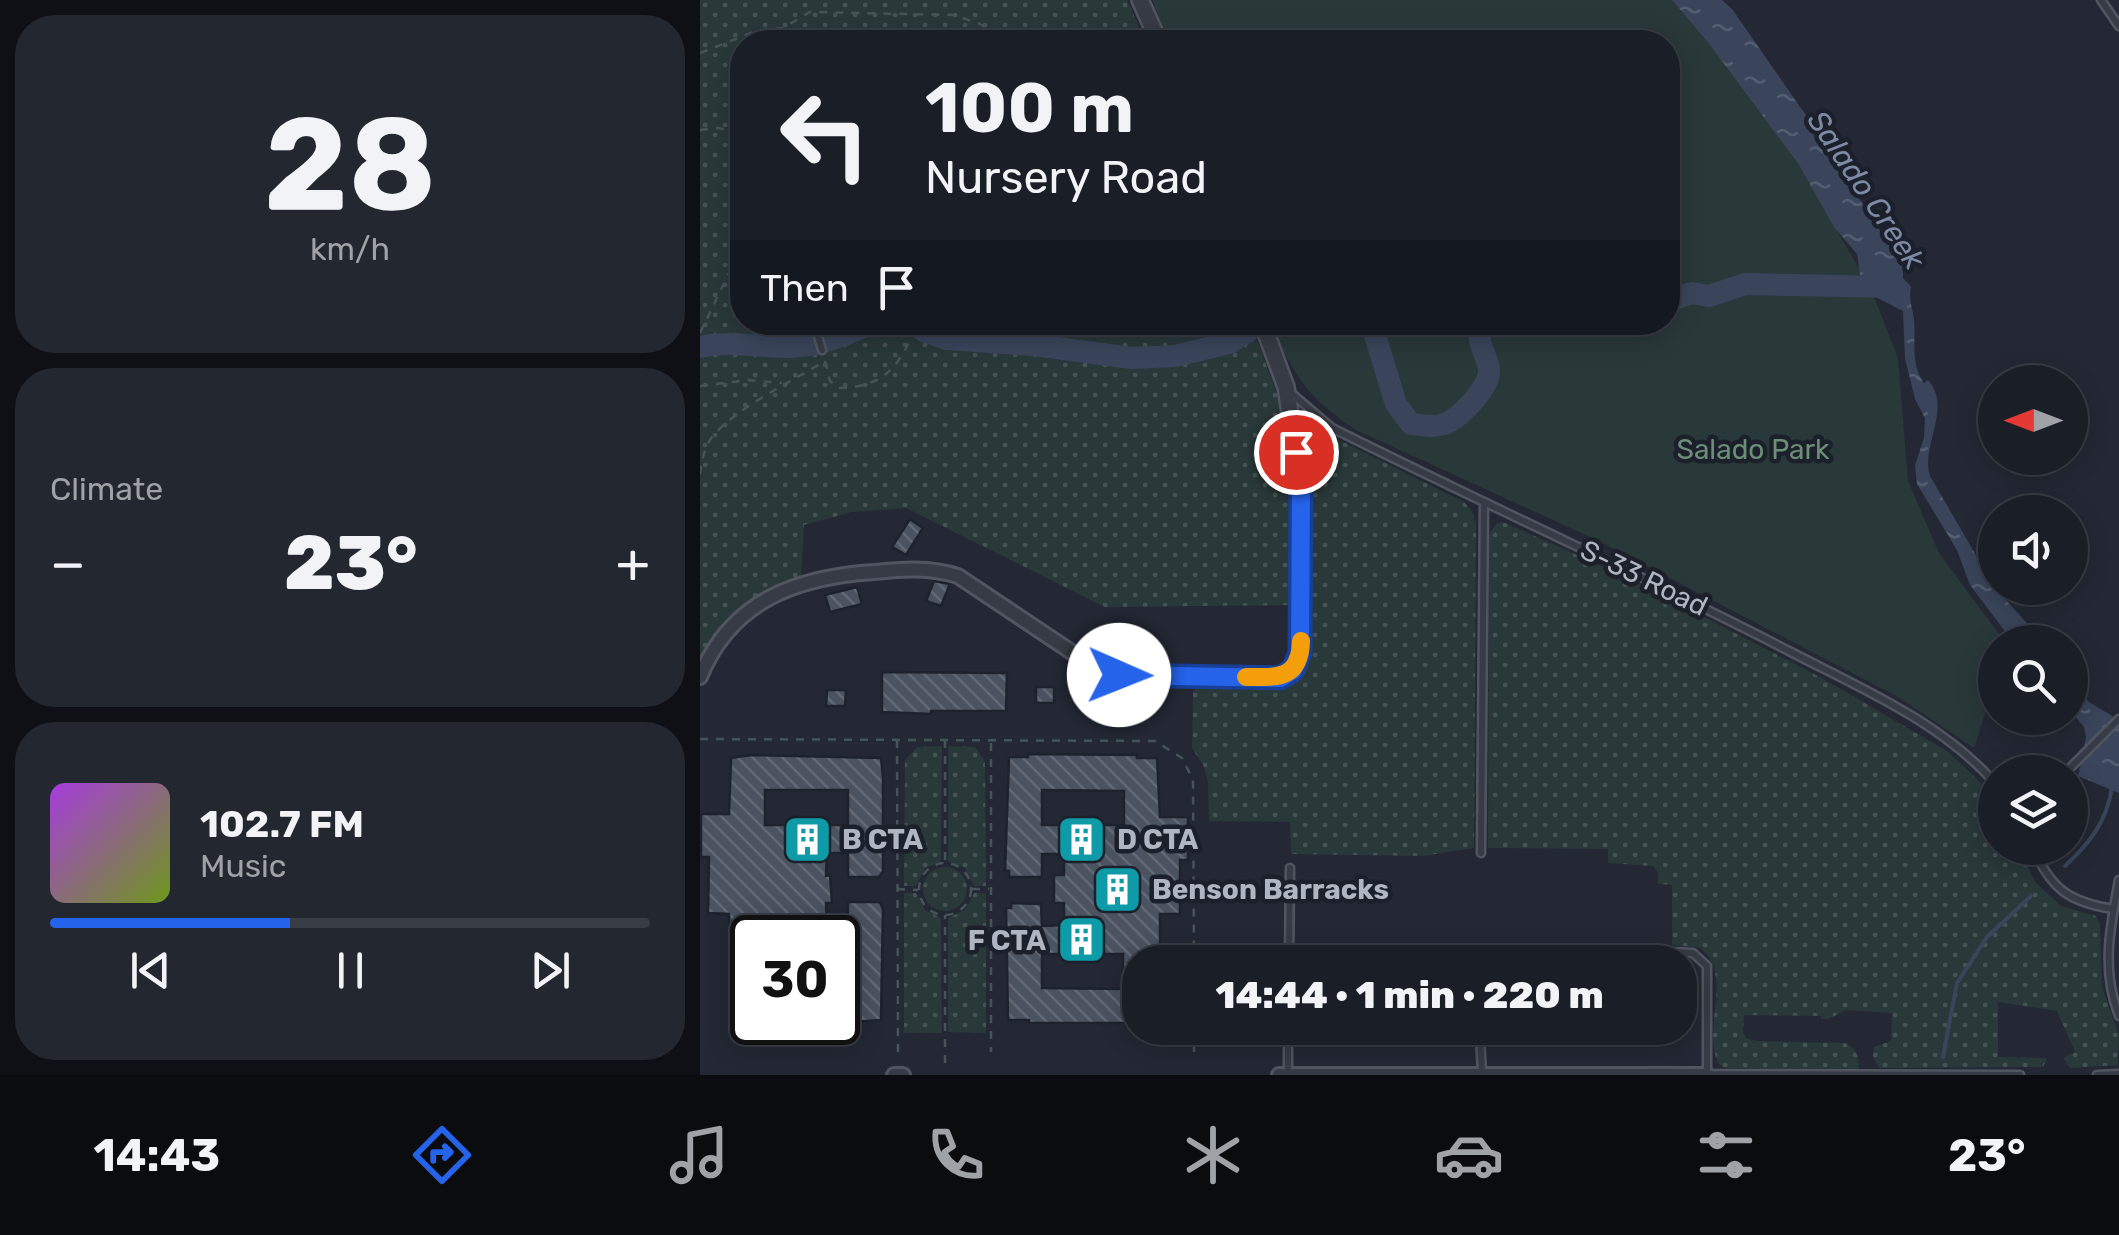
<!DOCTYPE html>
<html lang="en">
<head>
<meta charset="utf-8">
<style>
  body { margin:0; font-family:Rubik,sans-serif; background:#23272f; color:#f1f3f6; height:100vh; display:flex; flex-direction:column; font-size:38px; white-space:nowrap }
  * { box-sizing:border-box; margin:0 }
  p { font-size:32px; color:#9fa2a7 }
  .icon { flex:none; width:55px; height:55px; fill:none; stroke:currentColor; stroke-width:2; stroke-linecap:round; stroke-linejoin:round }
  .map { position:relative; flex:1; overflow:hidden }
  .sheet { display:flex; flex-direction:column; gap:15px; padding:15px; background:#0e1015; width:700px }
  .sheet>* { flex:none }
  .banner { position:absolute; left:30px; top:30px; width:950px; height:305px; border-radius:40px; box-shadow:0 5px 25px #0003,0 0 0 2px #383c44; background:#1a1e27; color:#f1f3f6; overflow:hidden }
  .needle { width:65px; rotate:270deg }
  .controls { position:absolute; left:1278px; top:365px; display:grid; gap:20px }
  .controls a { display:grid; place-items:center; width:110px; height:110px; border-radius:50%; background:#1a1e27; box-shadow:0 5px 25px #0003,0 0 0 2px #383c44; font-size:50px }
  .speed { position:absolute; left:30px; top:915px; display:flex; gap:20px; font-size:50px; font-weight:700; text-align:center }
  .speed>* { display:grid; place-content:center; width:130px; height:130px; border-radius:50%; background:#1a1e27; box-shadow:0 5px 25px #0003,0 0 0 2px #383c44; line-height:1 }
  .speed .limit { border:5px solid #111; border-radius:15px; background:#fff; color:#111 }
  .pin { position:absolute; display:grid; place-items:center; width:85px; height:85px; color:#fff; margin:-42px; border:5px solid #fff; border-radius:50%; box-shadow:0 2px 10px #0007 }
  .me { position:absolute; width:110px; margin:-55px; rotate:91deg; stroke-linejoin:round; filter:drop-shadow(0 0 8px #0008) }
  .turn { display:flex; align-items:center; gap:35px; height:210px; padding:0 30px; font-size:45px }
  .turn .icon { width:130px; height:130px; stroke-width:2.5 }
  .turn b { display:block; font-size:70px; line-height:85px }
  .then { display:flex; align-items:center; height:95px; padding:0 30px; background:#0003; gap:20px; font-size:38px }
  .big { font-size:75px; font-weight:800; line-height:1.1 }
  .sheet .tile { flex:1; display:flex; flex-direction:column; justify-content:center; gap:15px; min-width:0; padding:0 35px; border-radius:40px; background:#23272f }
  .sheet .dial { align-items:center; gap:0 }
  .dial b { font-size:130px; line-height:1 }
  .song { display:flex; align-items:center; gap:30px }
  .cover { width:120px; height:120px; border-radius:15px; background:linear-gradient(135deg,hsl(280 70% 55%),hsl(80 70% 35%)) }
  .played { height:10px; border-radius:5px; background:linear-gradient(90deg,#2563eb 40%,#383c44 40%) }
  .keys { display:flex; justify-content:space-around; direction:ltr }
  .heat { display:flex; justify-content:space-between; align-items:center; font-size:55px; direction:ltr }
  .trip { position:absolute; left:422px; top:945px; width:575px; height:100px; border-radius:40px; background:#1a1e27; box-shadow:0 5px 25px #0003,0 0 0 2px #383c44; font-weight:800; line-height:100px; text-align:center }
  .menu { display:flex; height:160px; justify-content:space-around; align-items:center; background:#0a0c10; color:#9fa2a7 }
  .menu .icon { width:70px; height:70px }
  .menu .current { color:#2563eb }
  .menu b { font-size:45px; color:#f1f3f6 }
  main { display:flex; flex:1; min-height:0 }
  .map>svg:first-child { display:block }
  .grass { fill:url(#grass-dots) }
  .park { fill:#293839 }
  .water { fill:url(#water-ripples) }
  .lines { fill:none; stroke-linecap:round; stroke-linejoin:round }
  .stream { stroke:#3a455b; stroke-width:4 }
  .river { stroke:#3a455b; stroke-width:22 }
  .building { fill:url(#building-back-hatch); stroke:#1d222c; stroke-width:2.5; fill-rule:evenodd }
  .service-casing { stroke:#505560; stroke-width:11 }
  .minor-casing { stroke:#505560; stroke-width:18 }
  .tertiary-casing { stroke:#505560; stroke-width:20 }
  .path { stroke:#465357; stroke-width:2.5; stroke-dasharray:8 8; stroke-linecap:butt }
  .service { stroke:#363b45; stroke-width:6 }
  .minor { stroke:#363b45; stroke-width:12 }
  .tertiary { stroke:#363b45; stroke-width:15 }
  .route-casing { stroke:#184099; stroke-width:25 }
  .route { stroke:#2563eb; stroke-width:18 }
  .slow { stroke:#f59e0b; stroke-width:18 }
  .labels { text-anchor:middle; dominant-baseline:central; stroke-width:9; stroke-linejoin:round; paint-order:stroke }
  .park-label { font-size:28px; fill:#6b8f77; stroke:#1b202a }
  .street-label { font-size:28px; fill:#b0b5c2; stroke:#1b202a }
  .poi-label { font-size:28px; font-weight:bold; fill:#b0b5c2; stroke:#1b202a; text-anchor:start }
  .water-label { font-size:30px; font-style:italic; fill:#7c8aa6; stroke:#1b202a }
</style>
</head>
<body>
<main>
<section class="sheet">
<div class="tile dial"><b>28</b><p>km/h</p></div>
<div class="tile"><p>Climate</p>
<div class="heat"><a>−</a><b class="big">23°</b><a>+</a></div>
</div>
<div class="tile">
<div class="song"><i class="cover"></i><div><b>102.7 FM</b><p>Music</p></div></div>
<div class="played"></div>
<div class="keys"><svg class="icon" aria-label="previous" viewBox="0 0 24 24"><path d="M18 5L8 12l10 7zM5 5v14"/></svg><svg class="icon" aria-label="pause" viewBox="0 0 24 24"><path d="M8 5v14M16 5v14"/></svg><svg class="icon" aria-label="next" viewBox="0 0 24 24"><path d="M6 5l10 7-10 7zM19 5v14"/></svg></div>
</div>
</section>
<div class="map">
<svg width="1419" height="1075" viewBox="0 0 1419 1075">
  <defs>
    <pattern id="grass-dots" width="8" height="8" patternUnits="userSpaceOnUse" patternTransform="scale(2.5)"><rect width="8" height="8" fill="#293839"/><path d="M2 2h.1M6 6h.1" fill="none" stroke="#465354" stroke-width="1.8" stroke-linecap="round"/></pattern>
    <pattern id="water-ripples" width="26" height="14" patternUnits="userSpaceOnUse" patternTransform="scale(2.5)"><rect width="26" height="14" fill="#3a455b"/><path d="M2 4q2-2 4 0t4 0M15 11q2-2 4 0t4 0" fill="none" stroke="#545e71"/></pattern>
    <pattern id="building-back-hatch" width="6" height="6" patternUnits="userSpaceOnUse" patternTransform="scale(2.5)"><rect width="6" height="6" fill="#4b5260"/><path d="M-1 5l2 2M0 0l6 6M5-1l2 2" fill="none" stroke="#626975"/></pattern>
  </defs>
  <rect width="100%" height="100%" fill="#232834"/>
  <g class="grass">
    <path d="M0 0H427L446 42H42V322L551 323 579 400 594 487V605L405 607 206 508 152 512 104 525 101 576C49 599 33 610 0 657Z"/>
    <path d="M619 435H629L764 502 772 511 776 525 774 848 723 856 591 854 590 822 509 821 508 782 504 767 492 748 493 690 501 685 588 681 600 675 607 657 604 448 610 438Z"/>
    <path d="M803 522 931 579 1122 678 1247 751 1295 796V848H1318L1336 883 1361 906 1396 916 1400 924 1402 987 1419 1036 1418 1065 1370 1068 1363 1058 1375 1052 1357 1011 1298 1002V1057L1342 1058 1347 1059 1343 1067 1179 1068 1173 1057 1174 1047 1191 1041 1192 1013 1146 1010 1129 1019H1121V1016L1044 1015 1043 1033 1047 1039 1058 1041 1145 1043C1157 1049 1159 1056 1159 1069L1027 1068 1020 1066C999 1031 1036 976 1000 948L972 945V885L958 884V873L953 866 908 863V849L788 848 789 534 796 524Z"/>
    <path d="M242 746 241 861 225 868 216 886H204L205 760 217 747Z"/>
    <path d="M248 746 275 747 285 761 286 886H274L265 868 248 861Z"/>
    <circle cx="245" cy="889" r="22"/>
    <path d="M204 893H216L225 910 241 918 242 1033H204Z"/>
    <path d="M274 893H286V1033L248 1032V918L265 910Z"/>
  </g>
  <path class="park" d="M452 0H972L1010 45 1099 165 1171 289 1198 358 1208 481 1239 553 1305 642H1295V683L1274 748 1198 697 903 543 656 430C604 394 597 378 569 323L968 322V42H469Z"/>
  <g class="water">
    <path d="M972 0H1022L1032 9 1105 114 1203 267V278L1211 287C1208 300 1213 308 1214 320 1216 342 1210 364 1224 383L1228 380C1253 408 1220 446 1230 476L1295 588 1344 642H1313L1270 585 1257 550 1217 484 1215 465 1224 438 1225 418 1215 399 1205 358 1203 311 1168 293 1160 275 1157 254 1134 227 1099 165 1010 45Z"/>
    <path d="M1370 678 1389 702 1412 716 1419 726V793L1378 776 1386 737 1384 727 1370 710Z"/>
  </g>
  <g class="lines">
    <g class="stream">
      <path d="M1365 866C1390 843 1407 821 1412 787"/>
      <path d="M1243 1057 1257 983 1287 937 1331 896"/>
    </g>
    <g class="river">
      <path d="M968 301 992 293 1009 296 1045 284 1196 287"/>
      <path d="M214 322 224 331 247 339 334 345 431 358 475 356 529 343 547 332"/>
      <path d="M671 322 696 404 711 424C722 425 733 428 744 424 759 419 791 387 789 369 785 347 775 348 783 322"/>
      <path d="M0 347C29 340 59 347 89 347 120 346 146 335 174 322"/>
    </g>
  </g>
  <g class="building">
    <path d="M210 519 223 528 206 555 192 547Z"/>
    <path d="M234 581 250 584 241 606 226 601Z"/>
    <path d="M157 587 162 604 130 612 125 595Z"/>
    <path d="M182 672 307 673 306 711H231V714L182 712Z"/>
    <rect x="336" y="687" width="18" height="16"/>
    <path d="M127 690H146L145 706H126Z"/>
    <path d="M328 754 437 755V758H457L460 817H488V860H480V914H460V962H440V1021L437 1023H329V1020H308L306 908H311V903L341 904 342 926 364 925V903H354V875H364V854H342V877H309V871H305L309 757H328ZM342 790 424 791V825H342ZM342 954H423V989L342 988Z"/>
    <path d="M51 755 181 758 183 777V871L179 877H148V853H127L126 876 130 875 132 903H126L127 926H133L134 938H52V1021L32 1020 29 914 8 913 9 857H1V814H29L31 758ZM65 790H148V825H65Z"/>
    <path d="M148 902H180L183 909 181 1020 138 1023V988H147Z"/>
    <path d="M608 946 630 947V962H608Z"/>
    <path d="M645 1030H719V1041L645 1040Z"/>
  </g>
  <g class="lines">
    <defs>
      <g id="service">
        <path d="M1401 0 1419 26"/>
        <path d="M117 333 122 350"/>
        <path d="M591 393 632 428C784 504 940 574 1091 652 1162 689 1241 722 1295 783"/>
        <path d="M1366 772 1419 719"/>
        <path d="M1333 848C1351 889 1369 902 1413 909"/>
        <path d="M781 853 784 502"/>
        <path d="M1419 880C1410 928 1401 969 1419 1016"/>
        <path d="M968 952 993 953 1007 966V1074L1320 1075"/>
        <path d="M589 962 590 868"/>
        <path d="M780 1037 782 1073"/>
        <path d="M588 1074V1028"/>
        <path d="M1397 1075 1419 1074"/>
      </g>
      <g id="minor">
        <path d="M0 677C31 601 96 577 174 572 203 569 229 567 258 576L406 675 580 677 593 670 601 653"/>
        <path d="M194 1075H203"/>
        <path d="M579 1075H1007"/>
      </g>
      <g id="tertiary">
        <path d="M440 0 459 42"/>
        <path d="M562 322 586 387 601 484V653"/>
      </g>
    </defs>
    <use href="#service" class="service-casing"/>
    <use href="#minor" class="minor-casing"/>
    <use href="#tertiary" class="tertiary-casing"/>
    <g class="path">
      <path d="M0 53 56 31 83 28 110 12 254 15 280 24 309 42"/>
      <path d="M0 130 18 128 42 133"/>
      <path d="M0 333 42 246"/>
      <path d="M125 361 130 381 139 388C188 387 200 363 219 322"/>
      <path d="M0 386 48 380 82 383"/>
      <path d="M0 474C2 460 4 447 13 436 37 407 93 381 125 361"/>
      <path d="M0 739 455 741 482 758 493 780 494 962"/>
      <path d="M197 740 198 1054"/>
      <path d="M245 740V862"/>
      <path d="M291 743V1052"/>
      <circle cx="245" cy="889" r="26"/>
      <path d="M197 889 218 890"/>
      <path d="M272 889H289"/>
      <path d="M494 1052V1028"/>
      <path d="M245 1063V915"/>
    </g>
    <use href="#service" class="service"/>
    <use href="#minor" class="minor"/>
    <use href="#tertiary" class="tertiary"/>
  </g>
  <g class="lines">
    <defs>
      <path id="route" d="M419 675 580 678 593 670 600 653 601 484 596 452"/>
    </defs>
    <use href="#route" class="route-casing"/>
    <use href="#route" class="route"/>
    <path class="slow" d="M546 677C577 677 600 680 601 641"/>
  </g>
  <defs>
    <symbol id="building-square" viewBox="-11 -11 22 22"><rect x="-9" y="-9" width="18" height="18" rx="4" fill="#0f9aa8" stroke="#1b202a"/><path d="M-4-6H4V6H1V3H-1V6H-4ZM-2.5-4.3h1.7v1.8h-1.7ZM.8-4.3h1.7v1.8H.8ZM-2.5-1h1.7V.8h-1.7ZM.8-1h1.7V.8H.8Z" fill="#fff"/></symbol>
  </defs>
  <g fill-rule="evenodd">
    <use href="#building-square" x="80" y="812" width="55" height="55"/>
    <use href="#building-square" x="354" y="812" width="55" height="55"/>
    <use href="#building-square" x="390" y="862" width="55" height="55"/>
    <use href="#building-square" x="354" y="912" width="55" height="55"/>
  </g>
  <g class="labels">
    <g class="park-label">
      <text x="1053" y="449">Salado Park</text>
    </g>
    <g class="street-label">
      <text transform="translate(944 578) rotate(26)">S-33 Road</text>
    </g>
    <g class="poi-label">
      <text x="142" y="839">B CTA</text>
      <text x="417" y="839">D CTA</text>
      <text x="452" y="889">Benson Barracks</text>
      <text x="346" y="940" text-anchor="end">F CTA</text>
    </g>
    <g class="water-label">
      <text transform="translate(1166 190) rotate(56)">Salado Creek</text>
    </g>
  </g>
</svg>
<div class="controls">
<a><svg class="needle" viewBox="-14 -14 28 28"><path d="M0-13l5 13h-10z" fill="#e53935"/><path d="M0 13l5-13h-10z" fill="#9fa2a7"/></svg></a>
<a><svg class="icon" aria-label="sound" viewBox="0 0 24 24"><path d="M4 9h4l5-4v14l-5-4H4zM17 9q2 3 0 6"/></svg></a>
<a><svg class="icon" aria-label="search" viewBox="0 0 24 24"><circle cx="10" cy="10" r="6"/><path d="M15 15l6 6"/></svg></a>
<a><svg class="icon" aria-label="layers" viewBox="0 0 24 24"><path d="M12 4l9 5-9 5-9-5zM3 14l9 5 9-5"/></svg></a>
</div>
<div class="speed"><div class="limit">30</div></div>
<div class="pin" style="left:596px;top:452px;background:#d93025"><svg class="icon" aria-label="arrive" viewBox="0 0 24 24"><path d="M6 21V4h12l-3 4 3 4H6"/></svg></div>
<svg class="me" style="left:419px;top:675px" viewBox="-20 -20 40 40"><circle r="19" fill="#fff"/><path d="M0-13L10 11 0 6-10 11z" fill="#2563eb"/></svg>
<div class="trip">14:44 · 1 min · 220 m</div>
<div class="banner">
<div class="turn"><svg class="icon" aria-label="left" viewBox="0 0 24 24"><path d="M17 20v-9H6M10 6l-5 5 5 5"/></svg><div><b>100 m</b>Nursery Road</div></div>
<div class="then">Then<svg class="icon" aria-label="arrive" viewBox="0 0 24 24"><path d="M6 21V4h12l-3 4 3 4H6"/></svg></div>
</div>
</div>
</main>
<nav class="menu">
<b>14:43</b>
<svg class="icon current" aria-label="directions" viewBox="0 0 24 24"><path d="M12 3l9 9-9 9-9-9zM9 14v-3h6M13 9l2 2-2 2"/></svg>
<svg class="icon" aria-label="music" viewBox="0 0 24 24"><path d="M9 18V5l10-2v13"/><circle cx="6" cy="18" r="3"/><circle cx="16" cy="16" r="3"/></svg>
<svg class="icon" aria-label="phone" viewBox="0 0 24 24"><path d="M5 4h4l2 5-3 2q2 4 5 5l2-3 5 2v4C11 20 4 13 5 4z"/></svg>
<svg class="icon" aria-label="climate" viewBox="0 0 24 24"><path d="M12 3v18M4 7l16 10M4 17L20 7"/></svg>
<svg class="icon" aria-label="car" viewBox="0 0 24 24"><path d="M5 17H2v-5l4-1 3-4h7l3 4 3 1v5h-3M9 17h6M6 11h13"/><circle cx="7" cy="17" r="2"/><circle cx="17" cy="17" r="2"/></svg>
<svg class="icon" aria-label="filters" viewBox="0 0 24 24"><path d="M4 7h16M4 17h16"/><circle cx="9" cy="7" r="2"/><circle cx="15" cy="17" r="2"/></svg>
<b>23°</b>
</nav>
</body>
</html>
